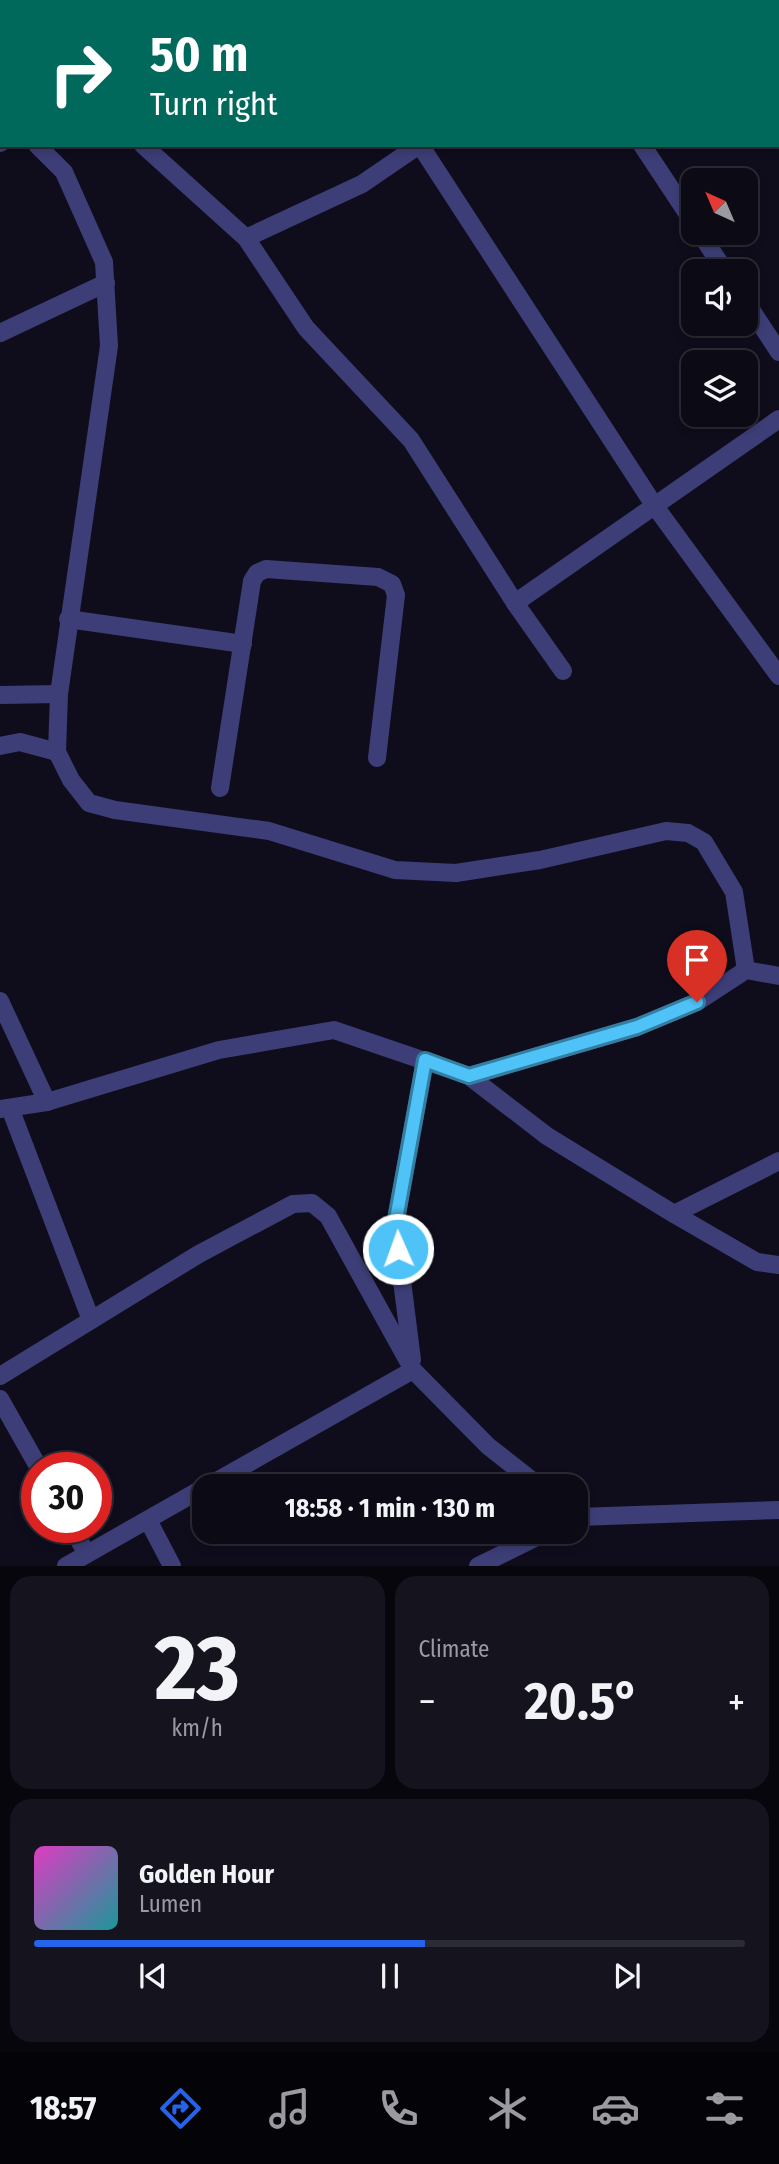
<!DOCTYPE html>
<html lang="en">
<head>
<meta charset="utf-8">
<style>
  body { margin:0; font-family:"Fira Sans Condensed",sans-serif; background:#14131e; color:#f1f3f6; height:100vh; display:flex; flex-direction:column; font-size:26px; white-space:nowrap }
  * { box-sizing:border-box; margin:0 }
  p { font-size:23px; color:#9a9aa0 }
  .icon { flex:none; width:38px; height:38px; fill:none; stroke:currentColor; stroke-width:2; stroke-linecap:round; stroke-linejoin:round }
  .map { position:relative; height:1566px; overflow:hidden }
  .panel { display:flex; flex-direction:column; gap:10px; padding:10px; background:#06060c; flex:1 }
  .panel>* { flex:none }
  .hud { position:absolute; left:0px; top:0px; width:780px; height:147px; box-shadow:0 4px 10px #0003,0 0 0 2px #2b2b34; background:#00695c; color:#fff; overflow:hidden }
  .needle { width:46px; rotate:316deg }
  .buttons { position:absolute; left:681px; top:168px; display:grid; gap:14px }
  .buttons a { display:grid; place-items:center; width:77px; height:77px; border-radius:14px; background:#0b0a15; box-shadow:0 4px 10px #0003,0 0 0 2px #2b2b34; font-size:35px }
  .speed { position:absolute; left:21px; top:1452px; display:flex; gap:14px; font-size:35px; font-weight:700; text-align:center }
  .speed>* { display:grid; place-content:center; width:91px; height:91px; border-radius:50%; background:#0b0a15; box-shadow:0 4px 10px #0003,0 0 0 2px #2b2b34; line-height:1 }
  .speed .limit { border:10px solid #d22; background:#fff; color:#111 }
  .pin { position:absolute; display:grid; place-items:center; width:60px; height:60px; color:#fff; margin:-72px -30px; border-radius:50% 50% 50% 0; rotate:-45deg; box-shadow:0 0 7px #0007 }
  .pin .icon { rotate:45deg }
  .me { position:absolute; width:77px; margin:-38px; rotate:358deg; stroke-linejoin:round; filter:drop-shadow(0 0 5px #0008) }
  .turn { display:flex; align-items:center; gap:24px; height:147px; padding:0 35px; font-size:32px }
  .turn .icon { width:91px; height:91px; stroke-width:2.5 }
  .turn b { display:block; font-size:49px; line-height:60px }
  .big { font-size:52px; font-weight:700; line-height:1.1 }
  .panel .widget { flex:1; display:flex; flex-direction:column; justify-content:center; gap:10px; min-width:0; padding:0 24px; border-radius:21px; background:#14131e }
  .panel .dial { align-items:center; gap:0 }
  .dial b { font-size:91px; line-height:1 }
  .song { display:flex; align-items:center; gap:21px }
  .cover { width:84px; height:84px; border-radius:10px; background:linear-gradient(135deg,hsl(310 70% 55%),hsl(180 70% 35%)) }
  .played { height:7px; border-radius:4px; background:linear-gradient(90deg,#2563eb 55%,#2b2b34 55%) }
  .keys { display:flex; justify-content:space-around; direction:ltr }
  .heat { display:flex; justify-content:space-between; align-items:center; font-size:38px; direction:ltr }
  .panel .tiles { flex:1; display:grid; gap:10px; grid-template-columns:1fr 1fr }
  .widget:last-child { grid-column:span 2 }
  .trip { position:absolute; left:192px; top:1474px; width:396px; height:70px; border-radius:21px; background:#0b0a15; box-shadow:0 4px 10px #0003,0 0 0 2px #2b2b34; font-weight:700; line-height:70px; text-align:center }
  .dock { display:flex; height:112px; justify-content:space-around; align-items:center; background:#040408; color:#9a9aa0 }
  .dock .icon { width:49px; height:49px }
  .dock .active { color:#2563eb }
  .dock b { font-size:32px; color:#f1f3f6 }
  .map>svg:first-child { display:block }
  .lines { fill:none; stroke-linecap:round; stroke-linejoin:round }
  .minor { stroke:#3d3e77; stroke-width:18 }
  .wall { fill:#2c2848 }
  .shaded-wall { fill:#19152f }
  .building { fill:#3e395b; stroke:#555174; stroke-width:2 }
  .route-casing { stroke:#337fa1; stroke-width:18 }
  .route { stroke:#4fc3f7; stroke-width:12 }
</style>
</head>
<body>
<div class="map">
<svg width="779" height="1566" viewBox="0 0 779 1566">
  <rect width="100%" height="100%" fill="#0f0d1c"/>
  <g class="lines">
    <g class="minor">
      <path d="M712 0 713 2"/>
      <path d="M312 2 315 0"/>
      <path d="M0 47 2 48"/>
      <path d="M0 102 2 104"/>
      <path d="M0 143 2 142"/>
      <path d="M37 145 64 172 104 262 109 346 59 694 57 752 71 780 89 803 115 810 269 831 395 870 456 873 540 860 666 831 688 833 704 842 734 892 746 970"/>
      <path d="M143 145 246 238 306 328 411 440 515 603 563 671"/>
      <path d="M420 145 654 505 779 676"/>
      <path d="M642 145 693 222"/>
      <path d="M700 233 725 271"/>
      <path d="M246 238 362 184 419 145"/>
      <path d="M746 302 779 352"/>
      <path d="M0 333 106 283"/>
      <path d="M515 603 779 419"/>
      <path d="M68 619 243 644"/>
      <path d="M0 695 59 694"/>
      <path d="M0 746 20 742 57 752"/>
      <path d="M220 788 252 581 257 573 266 569 378 577 392 584 396 595 377 758"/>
      <path d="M0 1001 47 1102"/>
      <path d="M469 1076 637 1027 697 1002 746 970 779 976"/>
      <path d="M10 1108 91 1320"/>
      <path d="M0 1109 47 1102 219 1050 334 1030 469 1076 547 1136 674 1214 757 1262 779 1265"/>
      <path d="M674 1214 779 1161"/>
      <path d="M412 1360 395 1225 425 1061"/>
      <path d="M0 1376 199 1254 293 1204 312 1203 328 1216 413 1370 488 1446 539 1486"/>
      <path d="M0 1399 39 1468"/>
      <path d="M208 1486 413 1370"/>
      <path d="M576 1515 578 1517 779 1510"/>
      <path d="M148 1520 172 1566"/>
      <path d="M72 1528 87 1554"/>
      <path d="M66 1566 205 1487"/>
      <path d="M478 1566 549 1531"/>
    </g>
  </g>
  <path class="wall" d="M442 0H510L507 2H443Z"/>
  <path class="shaded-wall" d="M493 0H510L507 2H489Z"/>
  <path class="building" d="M460 0H493L489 2H461Z"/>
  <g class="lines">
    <defs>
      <path id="route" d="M398 1249 395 1225 425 1060 469 1076 637 1027 697 1002"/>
    </defs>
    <use href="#route" class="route-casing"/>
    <use href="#route" class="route"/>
  </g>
</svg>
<div class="buttons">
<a><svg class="needle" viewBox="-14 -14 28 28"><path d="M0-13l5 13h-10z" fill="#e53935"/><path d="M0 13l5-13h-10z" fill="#9a9aa0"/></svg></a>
<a><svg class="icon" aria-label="sound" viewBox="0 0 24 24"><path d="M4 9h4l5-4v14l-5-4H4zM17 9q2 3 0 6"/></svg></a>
<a><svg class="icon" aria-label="layers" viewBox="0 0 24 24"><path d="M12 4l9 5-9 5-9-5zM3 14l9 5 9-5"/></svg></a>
</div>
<div class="speed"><div class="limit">30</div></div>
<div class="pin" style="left:697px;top:1002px;background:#d93025"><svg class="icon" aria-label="arrive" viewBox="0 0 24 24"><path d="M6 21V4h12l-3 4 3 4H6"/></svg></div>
<svg class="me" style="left:398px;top:1249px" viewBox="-20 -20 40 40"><circle r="17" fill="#4fc3f7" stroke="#fff" stroke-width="3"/><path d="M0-11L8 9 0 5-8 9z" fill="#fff"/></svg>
<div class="trip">18:58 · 1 min · 130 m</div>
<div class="hud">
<div class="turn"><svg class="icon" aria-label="right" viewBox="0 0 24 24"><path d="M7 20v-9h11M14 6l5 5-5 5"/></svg><div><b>50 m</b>Turn right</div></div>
</div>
</div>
<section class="panel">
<div class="tiles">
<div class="widget dial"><b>23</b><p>km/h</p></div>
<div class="widget"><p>Climate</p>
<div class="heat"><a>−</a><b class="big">20.5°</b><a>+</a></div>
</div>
<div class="widget">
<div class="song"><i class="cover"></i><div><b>Golden Hour</b><p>Lumen</p></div></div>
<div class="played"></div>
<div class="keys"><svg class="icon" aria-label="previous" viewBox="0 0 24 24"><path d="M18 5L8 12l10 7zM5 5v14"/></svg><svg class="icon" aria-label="pause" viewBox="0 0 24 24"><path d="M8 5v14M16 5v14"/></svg><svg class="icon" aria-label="next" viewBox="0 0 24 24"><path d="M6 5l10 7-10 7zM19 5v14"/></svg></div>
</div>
</div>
</section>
<nav class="dock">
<b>18:57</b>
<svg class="icon active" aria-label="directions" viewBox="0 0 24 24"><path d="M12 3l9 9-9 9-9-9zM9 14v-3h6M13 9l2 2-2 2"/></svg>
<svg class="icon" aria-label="music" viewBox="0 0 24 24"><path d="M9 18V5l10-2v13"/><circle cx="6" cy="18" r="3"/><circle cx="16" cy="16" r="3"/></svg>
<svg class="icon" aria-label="phone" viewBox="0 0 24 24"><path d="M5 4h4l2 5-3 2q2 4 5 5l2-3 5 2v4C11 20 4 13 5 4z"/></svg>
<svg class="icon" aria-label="climate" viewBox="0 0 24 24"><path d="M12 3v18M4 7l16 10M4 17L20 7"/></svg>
<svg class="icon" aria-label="car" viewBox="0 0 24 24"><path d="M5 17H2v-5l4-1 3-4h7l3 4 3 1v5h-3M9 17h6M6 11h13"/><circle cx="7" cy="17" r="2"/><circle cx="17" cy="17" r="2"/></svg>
<svg class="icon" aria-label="filters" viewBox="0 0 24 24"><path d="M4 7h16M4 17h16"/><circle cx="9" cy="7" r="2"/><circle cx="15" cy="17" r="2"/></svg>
</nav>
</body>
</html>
